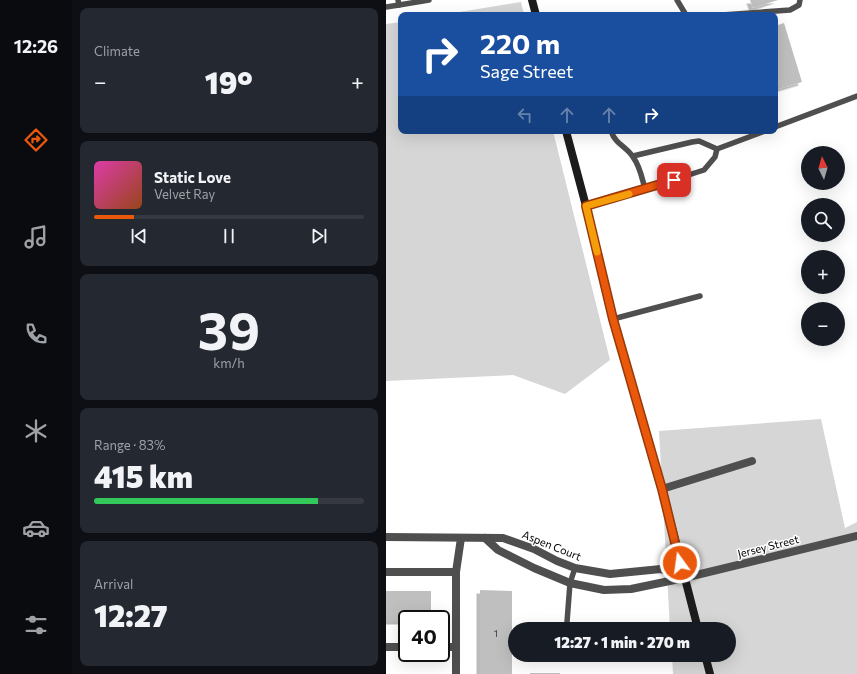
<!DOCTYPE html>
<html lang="en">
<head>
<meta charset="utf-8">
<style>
  body { margin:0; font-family:Commissioner,sans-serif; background:#242831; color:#f1f3f6; height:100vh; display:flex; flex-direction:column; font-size:15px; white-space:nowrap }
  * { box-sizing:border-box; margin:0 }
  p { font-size:13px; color:#9ea1a6 }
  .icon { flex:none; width:22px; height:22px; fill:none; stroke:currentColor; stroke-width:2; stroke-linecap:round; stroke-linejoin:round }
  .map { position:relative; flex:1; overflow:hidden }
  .drawer { display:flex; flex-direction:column; gap:8px; padding:8px; background:#0d0f14; width:314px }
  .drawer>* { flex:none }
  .top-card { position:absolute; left:12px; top:12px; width:380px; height:122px; border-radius:8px; box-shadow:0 4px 16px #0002; background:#1a4fa0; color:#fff; overflow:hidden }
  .needle { width:26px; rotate:355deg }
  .controls { position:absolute; left:415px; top:146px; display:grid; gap:8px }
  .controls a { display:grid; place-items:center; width:44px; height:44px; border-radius:50%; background:#171b24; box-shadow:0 4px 16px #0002; font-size:20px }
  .speed { position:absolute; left:12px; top:610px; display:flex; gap:8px; font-size:20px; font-weight:700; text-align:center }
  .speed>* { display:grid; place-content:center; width:52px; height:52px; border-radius:50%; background:#171b24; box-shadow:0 4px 16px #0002; line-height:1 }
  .speed .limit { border:2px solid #111; border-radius:6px; background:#fff; color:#111 }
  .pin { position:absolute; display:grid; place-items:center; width:34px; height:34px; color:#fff; margin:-17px; border-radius:8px; box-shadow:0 2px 6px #0006 }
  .me { position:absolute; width:44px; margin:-22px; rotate:346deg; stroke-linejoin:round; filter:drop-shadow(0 0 3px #0008) }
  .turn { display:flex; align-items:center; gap:14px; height:84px; padding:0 16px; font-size:18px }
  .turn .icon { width:52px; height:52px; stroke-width:2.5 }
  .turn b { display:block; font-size:28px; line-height:34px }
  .lanes { display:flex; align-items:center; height:38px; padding:0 16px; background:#0003; justify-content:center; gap:20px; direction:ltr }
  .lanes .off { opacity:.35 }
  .big { font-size:30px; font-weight:800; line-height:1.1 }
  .drawer .card { flex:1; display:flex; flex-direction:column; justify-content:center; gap:6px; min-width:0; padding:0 14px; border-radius:8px; background:#242831 }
  .drawer .dial { align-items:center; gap:0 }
  .dial b { font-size:52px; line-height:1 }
  .song { display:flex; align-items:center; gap:12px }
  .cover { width:48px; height:48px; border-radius:6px; background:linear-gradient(135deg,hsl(320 70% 55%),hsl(20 70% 35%)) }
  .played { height:4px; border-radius:2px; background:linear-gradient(90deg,#ea580c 15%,#363941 15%) }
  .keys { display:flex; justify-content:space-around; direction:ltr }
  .heat { display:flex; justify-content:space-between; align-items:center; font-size:22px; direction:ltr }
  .charge { height:6px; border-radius:3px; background:linear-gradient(90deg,#34c759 83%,#363941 0) }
  .trip { position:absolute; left:122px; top:622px; width:228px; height:40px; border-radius:20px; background:#171b24; box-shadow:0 4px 16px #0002; font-weight:800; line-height:40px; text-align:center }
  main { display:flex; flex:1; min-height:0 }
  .tab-bar { display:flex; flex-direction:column; width:72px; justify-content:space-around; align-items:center; background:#090b0e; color:#9ea1a6 }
  .tab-bar .icon { width:28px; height:28px }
  .tab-bar .current { color:#ea580c }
  .tab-bar b { font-size:18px; color:#f1f3f6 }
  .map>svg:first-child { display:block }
  .green { fill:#d6d6d6 }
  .building { fill:#bfbfbf; filter:url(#shadow) }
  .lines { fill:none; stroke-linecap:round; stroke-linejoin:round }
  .lane { stroke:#4f4f4f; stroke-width:5.5 }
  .street { stroke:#4f4f4f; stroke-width:8 }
  .secondary { stroke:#1c1c1c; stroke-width:8 }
  .route-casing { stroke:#983908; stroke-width:10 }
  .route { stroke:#ea580c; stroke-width:7 }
  .slow { stroke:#f59e0b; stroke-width:7 }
  .labels { text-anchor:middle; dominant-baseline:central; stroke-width:3; stroke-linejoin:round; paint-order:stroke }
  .number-label { font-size:9px; fill:#303030 }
  .street-label { font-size:11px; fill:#000; stroke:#fff }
</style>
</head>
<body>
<main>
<nav class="tab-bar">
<b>12:26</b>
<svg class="icon current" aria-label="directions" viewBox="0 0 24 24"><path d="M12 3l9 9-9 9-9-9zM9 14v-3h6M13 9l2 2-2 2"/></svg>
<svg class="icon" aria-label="music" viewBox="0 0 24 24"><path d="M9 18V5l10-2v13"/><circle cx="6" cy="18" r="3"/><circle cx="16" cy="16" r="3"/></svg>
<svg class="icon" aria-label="phone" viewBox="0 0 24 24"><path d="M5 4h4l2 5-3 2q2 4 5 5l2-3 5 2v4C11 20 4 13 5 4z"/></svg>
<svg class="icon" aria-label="climate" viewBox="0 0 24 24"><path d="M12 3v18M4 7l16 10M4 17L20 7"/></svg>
<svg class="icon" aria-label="car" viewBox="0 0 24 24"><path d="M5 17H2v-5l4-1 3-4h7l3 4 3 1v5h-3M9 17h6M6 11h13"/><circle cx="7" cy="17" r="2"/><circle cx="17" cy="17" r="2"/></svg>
<svg class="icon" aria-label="filters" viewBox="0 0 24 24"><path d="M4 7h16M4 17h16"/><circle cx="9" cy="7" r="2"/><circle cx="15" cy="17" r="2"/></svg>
</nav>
<section class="drawer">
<div class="card"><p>Climate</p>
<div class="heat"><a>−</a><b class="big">19°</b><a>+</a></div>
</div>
<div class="card">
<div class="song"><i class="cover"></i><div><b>Static Love</b><p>Velvet Ray</p></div></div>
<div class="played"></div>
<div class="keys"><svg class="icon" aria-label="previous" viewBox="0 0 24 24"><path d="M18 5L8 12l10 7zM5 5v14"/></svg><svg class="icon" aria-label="pause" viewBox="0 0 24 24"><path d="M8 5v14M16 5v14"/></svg><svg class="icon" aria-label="next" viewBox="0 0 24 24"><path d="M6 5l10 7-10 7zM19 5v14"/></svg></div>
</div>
<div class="card dial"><b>39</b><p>km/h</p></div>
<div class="card"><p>Range · 83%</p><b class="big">415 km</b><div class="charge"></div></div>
<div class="card"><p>Arrival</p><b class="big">12:27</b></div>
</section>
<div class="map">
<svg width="471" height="674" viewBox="0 0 471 674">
  <defs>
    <filter id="shadow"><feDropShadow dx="-3.5" dy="3.5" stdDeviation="0" flood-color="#0004"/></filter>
  </defs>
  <rect width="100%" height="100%" fill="#fff"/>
  <g class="green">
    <path d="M135 2 138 15H55Z"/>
    <path d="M15 22V131H167L224 360 179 394 127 375 0 381V24Z"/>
    <path d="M435 419 459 528 471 522V674H287L286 655H343V629H284L273 431Z"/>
  </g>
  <g class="building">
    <path d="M364 0H392L367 8Z"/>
    <path d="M398 23 416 82 389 90V26Z"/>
    <path d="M94 590 126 591V674H94Z"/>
    <path d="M0 591H45V619H21V621H0Z"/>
    <rect x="144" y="673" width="30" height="1"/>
  </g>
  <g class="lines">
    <g class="lane">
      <path d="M12 0 13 5 43 0"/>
      <path d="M291 0 300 15"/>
      <path d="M0 7 13 5"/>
      <path d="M336 15 404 10 413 5 414 0"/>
      <path d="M389 127 471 96"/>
      <path d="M225 131C230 145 240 146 247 157 254 166 256 178 259 189"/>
      <path d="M247 156 306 142 313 141 331 149"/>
      <path d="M200 206 259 189 318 170 329 157 331 149 379 131"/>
      <path d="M227 319 314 296"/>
      <path d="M181 622 184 583 189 568"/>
    </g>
    <g class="street">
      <path d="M276 489 366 461"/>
      <path d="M0 537 117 538 148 549 171 561 189 568 224 574 275 569 297 578"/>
      <path d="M99 538 112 550 148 568 184 583 218 590 245 589 298 578 471 536"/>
      <path d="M0 572H70"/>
      <path d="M0 647H21"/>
      <path d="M55 647H70"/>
      <path d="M70 674V572L75 538"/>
    </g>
    <g class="secondary">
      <path d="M146 0 150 15"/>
      <path d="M180 131 200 206 227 319 276 489 312 629"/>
      <path d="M319 655 324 674"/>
    </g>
  </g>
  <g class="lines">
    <defs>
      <path id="route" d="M288 180 200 206 227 319 276 489 294 563"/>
    </defs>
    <use href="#route" class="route-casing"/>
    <use href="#route" class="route"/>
    <path class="slow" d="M211 252 200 206 243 194"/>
  </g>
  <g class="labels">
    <g class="number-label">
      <text x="110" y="633">1</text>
    </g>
    <g class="street-label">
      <text transform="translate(166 545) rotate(22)">Aspen Court</text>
      <text transform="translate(382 546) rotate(-14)">Jersey Street</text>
    </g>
  </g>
</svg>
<div class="controls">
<a><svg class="needle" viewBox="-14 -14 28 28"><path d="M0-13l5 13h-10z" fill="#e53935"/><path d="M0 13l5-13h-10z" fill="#9ea1a6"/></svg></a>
<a><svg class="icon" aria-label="search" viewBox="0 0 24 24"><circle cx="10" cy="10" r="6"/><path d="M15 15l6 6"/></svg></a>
<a>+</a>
<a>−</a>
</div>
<div class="speed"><div class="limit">40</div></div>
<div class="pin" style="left:288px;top:180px;background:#d93025"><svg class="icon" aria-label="arrive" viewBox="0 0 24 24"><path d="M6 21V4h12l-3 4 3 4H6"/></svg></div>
<svg class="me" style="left:294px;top:563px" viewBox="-20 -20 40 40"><circle r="17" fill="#ea580c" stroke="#fff" stroke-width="3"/><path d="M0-11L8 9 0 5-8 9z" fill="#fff"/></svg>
<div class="trip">12:27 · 1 min · 270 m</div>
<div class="top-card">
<div class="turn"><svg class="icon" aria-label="right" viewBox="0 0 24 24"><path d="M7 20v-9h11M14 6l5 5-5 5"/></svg><div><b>220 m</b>Sage Street</div></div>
<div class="lanes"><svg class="icon off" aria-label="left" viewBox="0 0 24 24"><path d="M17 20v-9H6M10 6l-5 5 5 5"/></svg><svg class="icon off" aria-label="ahead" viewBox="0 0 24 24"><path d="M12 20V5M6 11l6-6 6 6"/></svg><svg class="icon off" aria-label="ahead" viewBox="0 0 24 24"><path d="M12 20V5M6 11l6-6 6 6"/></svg><svg class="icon" aria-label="right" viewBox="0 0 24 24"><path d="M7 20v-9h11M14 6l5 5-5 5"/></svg></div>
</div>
</div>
</main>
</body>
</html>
